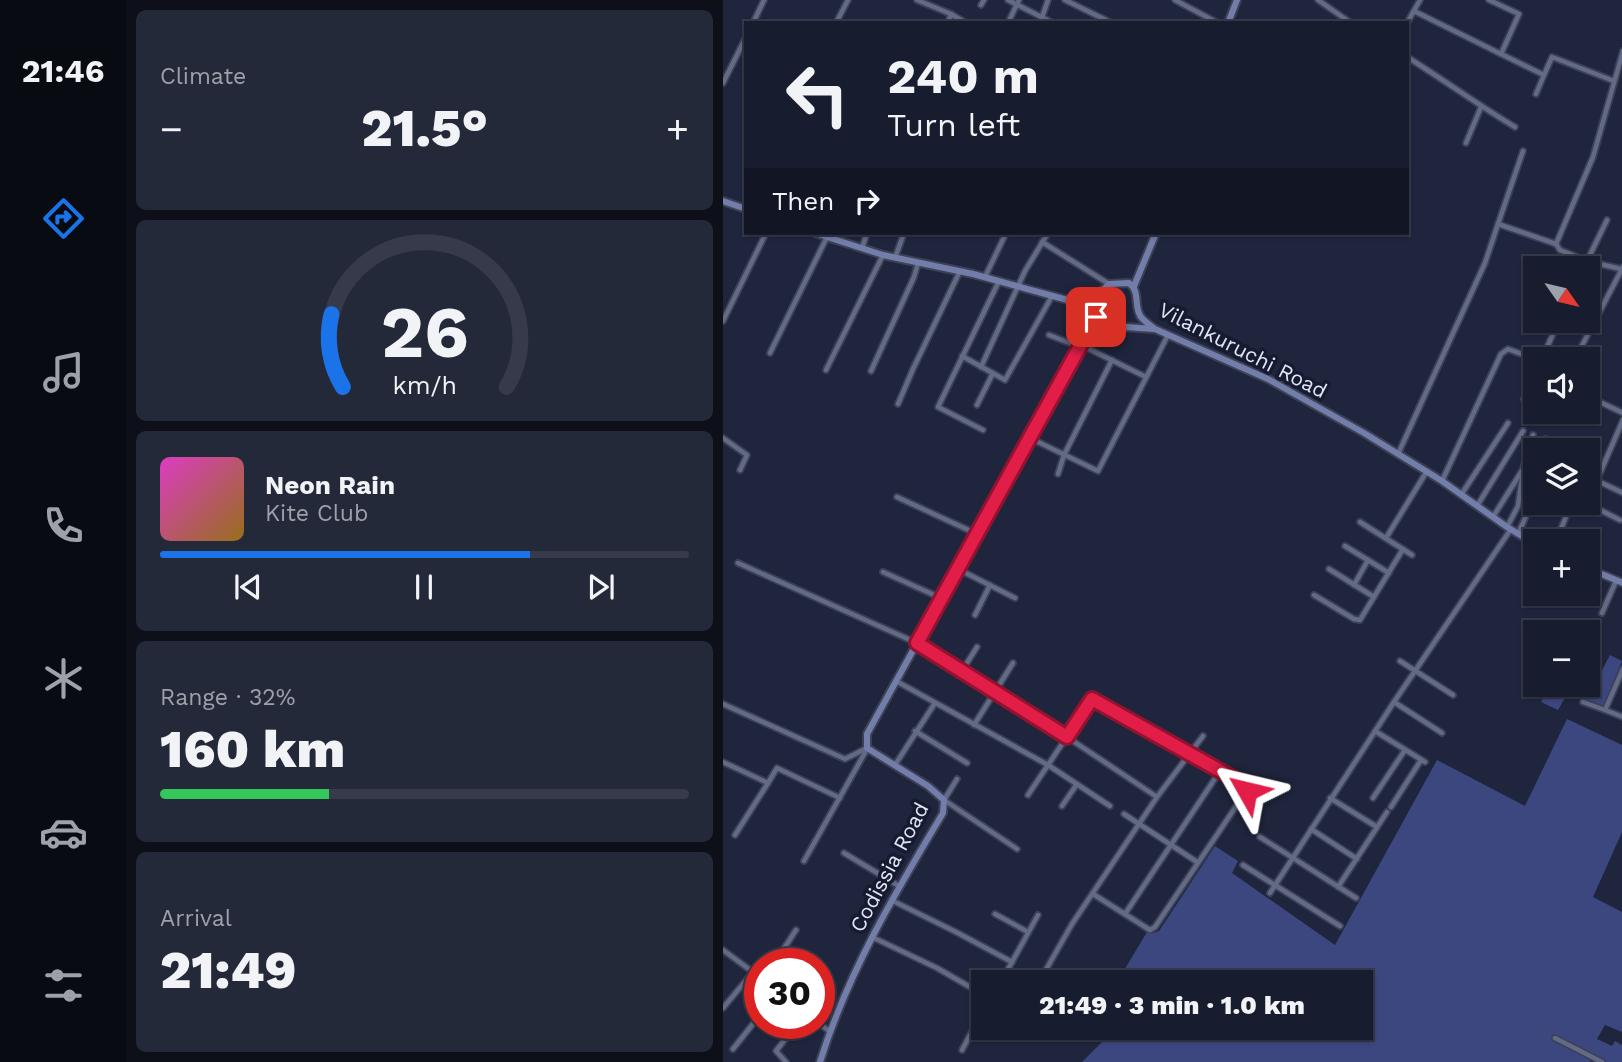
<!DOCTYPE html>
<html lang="en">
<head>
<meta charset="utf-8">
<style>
  body { margin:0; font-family:"Work Sans",sans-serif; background:#24293a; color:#f1f3f6; height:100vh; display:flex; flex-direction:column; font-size:26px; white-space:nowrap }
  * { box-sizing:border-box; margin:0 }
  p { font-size:23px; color:#9ea1aa }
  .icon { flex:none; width:38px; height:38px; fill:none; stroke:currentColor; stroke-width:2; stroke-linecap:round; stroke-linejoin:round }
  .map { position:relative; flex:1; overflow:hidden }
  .panel { display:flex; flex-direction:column; gap:10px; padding:10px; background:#0d0f19; width:597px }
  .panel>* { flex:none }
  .hud { position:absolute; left:21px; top:21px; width:665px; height:214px; border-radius:0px; box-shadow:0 2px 5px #0004,0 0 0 2px #363a4a; background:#171c2e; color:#f1f3f6; overflow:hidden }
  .needle { width:46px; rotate:124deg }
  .controls { position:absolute; left:800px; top:256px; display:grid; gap:14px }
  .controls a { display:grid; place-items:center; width:77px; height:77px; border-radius:0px; background:#171c2e; box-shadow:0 2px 5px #0004,0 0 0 2px #363a4a; font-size:35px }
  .speed { position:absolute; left:21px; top:948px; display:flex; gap:14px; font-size:35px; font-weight:700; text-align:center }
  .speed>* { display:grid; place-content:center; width:91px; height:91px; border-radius:50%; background:#171c2e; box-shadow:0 2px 5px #0004,0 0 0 2px #363a4a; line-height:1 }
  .speed .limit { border:10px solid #d22; background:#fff; color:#111 }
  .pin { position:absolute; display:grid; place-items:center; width:60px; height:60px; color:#fff; margin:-30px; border-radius:14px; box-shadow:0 4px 10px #0006 }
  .me { position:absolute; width:77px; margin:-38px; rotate:307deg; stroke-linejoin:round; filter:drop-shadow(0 0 5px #0008) }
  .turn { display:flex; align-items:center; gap:24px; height:147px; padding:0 28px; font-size:32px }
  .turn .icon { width:91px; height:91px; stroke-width:2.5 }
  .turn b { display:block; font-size:49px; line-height:60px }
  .then { display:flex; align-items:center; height:66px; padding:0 28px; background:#0003; gap:14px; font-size:26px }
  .big { font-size:52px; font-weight:800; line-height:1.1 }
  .panel .widget { flex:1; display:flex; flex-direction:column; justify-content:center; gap:10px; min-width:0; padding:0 24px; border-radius:10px; background:#24293a }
  .panel .dial { align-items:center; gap:0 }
  .dial svg { height:182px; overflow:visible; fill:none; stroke:#363a4a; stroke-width:7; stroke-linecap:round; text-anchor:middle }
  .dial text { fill:#f1f3f6; stroke:none }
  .song { display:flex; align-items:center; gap:21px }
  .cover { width:84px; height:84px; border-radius:10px; background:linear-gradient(135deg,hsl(310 70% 55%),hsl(40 70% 35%)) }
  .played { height:7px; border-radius:4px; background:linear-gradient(90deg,#1a73e8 70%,#363a4a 70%) }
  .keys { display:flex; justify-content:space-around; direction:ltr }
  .heat { display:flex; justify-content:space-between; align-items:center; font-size:38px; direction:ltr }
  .charge { height:10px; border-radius:5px; background:linear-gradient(90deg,#34c759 32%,#363a4a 0) }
  .trip { position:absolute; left:248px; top:970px; width:402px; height:70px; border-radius:0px; background:#171c2e; box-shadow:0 2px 5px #0004,0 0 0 2px #363a4a; font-weight:800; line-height:70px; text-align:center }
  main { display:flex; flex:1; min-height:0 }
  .dock { display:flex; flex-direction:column; width:126px; justify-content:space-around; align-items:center; background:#090b12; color:#9ea1aa }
  .dock .icon { width:49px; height:49px }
  .dock .current { color:#1a73e8 }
  .dock b { font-size:32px; color:#f1f3f6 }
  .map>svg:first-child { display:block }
  .green { fill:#3d477f }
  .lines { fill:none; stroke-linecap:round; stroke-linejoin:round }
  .street-casing { stroke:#3d4156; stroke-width:8 }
  .secondary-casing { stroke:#3d4156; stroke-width:10 }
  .street { stroke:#626a86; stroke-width:4.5 }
  .secondary { stroke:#727da9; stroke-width:6 }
  .route-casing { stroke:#92132f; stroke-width:18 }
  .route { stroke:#e11d48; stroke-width:12 }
  .labels { text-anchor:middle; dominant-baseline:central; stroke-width:7; stroke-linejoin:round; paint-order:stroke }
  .street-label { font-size:21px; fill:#e2e7f7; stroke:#161b32 }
</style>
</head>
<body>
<main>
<nav class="dock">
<b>21:46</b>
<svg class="icon current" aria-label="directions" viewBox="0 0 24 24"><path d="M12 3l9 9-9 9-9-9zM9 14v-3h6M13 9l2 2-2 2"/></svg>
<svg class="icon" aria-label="music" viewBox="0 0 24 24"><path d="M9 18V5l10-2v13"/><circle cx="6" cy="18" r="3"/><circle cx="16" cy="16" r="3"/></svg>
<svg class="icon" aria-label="phone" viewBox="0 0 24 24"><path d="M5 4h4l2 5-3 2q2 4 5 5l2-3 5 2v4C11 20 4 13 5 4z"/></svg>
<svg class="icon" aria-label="climate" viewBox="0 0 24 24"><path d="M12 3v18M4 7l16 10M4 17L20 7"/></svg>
<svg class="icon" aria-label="car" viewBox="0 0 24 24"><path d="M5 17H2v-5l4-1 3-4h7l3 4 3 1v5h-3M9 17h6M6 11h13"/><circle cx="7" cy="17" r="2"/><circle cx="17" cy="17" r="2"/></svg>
<svg class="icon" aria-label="filters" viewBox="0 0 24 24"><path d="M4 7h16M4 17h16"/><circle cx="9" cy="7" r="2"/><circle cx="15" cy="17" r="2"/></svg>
</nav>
<section class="panel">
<div class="widget"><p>Climate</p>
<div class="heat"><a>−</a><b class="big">21.5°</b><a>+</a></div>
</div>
<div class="widget dial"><svg viewBox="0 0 100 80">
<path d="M14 69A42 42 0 1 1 86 69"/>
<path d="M14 69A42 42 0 0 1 9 37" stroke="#1a73e8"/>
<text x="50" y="56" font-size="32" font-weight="700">26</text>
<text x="50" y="72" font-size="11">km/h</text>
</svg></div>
<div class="widget">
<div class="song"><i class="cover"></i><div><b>Neon Rain</b><p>Kite Club</p></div></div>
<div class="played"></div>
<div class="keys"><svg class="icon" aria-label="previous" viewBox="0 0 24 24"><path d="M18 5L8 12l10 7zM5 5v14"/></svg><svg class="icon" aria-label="pause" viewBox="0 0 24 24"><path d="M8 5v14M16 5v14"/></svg><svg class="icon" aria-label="next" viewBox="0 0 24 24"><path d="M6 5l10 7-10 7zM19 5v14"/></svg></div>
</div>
<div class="widget"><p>Range · 32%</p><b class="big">160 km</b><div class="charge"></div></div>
<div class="widget"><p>Arrival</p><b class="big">21:49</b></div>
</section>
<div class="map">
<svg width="900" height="1062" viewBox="0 0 900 1062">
  <rect width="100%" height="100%" fill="#1f253d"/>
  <g class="green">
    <path d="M887 655 899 661 880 707 844 694 835 710 818 702 827 684H864L865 667 878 672Z"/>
    <path d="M844 719 899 745V832L870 897 899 912V1032L882 1025 874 1039 889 1046 892 1041 899 1045V1062H882L870 1056 867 1062H359L394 1027H639V982H386L397 977 424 932 430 933 436 931 492 846 515 861 509 873 612 945 714 760 802 806Z"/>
  </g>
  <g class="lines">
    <defs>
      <g id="street">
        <path d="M194 0 228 14"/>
        <path d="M285 0 330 23"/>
        <path d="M342 0 389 23"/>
        <path d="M452 0 495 23"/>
        <path d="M595 0 628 23"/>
        <path d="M766 0 796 14 778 54 821 75 829 57 891 81"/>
        <path d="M258 5 261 0"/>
        <path d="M691 11 778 54"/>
        <path d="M30 23 41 0"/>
        <path d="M113 23 125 0"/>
        <path d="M225 23 228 14 243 23"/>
        <path d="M285 23 296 0"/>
        <path d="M317 23 325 0"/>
        <path d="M684 23 697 0"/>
        <path d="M684 57C721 80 755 105 792 127"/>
        <path d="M0 83 23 37"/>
        <path d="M813 94 821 75"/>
        <path d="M743 143 758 107"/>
        <path d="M884 220 864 261 898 269"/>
        <path d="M775 224 800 151"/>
        <path d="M319 242 386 284"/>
        <path d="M833 244 837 250 864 261 861 268"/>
        <path d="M139 248 144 233"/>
        <path d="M172 258 181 233"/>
        <path d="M262 277 283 233"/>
        <path d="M0 321 43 233"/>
        <path d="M326 335 357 347"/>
        <path d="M358 345 423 377"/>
        <path d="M47 353 106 233"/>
        <path d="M239 356 282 380 329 296"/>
        <path d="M819 359 836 320"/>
        <path d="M852 359 900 267"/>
        <path d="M258 367 302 271 325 233"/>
        <path d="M103 370 160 255"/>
        <path d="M148 371 191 277 195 263"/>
        <path d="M864 396 900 413"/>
        <path d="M801 399 812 375"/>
        <path d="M175 404 190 369 237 271"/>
        <path d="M254 405 270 373"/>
        <path d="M260 430 215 407 276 281"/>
        <path d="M0 438 24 455 17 470"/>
        <path d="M307 438 375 471 445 335"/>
        <path d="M820 450 823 439"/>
        <path d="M675 454 762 263 775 224 833 244 870 157 900 51"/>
        <path d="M335 474 341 455 389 360"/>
        <path d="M864 476 900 493"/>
        <path d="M874 480 900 420"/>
        <path d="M719 481 778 354 785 349 812 359"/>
        <path d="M738 495 785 423"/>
        <path d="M174 497 254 534"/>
        <path d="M861 502 897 520"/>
        <path d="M754 506 800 431"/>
        <path d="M770 517 800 469 810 435"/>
        <path d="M637 522 689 555"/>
        <path d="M784 527 795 506 800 472"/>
        <path d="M795 534 808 505 812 489"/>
        <path d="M663 538 704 471"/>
        <path d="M833 541 849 502"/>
        <path d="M622 546 666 573"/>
        <path d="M15 563 194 643 344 737 434 797 349 924 316 982"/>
        <path d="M235 569 292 598"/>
        <path d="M606 569 651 597"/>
        <path d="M160 572 218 598"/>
        <path d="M631 585 645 560"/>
        <path d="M591 595 631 619 637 620 680 549"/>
        <path d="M879 613 893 581"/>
        <path d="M252 615 267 585"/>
        <path d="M677 661 730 695"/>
        <path d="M900 669 882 710 900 717"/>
        <path d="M239 671 254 647"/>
        <path d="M173 681 325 765 387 806"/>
        <path d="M671 702 719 733"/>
        <path d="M860 702 882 710"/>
        <path d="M0 704 122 759 144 748"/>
        <path d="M251 725 290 663"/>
        <path d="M192 731 244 763"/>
        <path d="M652 731 702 762"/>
        <path d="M0 762 45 783 54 768 117 798"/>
        <path d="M172 765 212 703"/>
        <path d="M234 779 221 800 294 849"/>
        <path d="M305 795 369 699 526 787 432 927 427 930 370 894"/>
        <path d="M434 797 480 736"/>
        <path d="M607 798 654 827"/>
        <path d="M650 798 682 750"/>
        <path d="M339 806 354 784"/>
        <path d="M668 807 698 760"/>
        <path d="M401 814 474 862"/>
        <path d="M588 829 634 859"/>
        <path d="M12 835 45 783"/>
        <path d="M537 837 633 898"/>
        <path d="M121 853 176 886"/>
        <path d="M81 861 144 749"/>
        <path d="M520 865 617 926"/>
        <path d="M615 887 664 812"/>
        <path d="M547 893 671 702 788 529"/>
        <path d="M168 900 233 932 289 962"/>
        <path d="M272 914 305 932"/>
        <path d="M402 914 497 771"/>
        <path d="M149 937 214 968 261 995"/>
        <path d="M0 950 30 972"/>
        <path d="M51 964 73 930"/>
        <path d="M278 982 315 915"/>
        <path d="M0 1008 30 972 37 978"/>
        <path d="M96 1023 106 1031"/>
        <path d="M832 1038 879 1062"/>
        <path d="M10 1049 37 1015"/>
        <path d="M239 1050 261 1009"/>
        <path d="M63 1062 53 1051 74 1024"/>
      </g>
      <g id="secondary">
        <path d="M505 23 514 0"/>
        <path d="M0 201 23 209"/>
        <path d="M92 233 160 255 250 274 359 304 368 302 386 284 406 283C418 292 410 306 418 317 421 321 428 326 432 329L545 379 641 433 719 481 784 527 812 544"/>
        <path d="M411 286 433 233"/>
        <path d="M359 304C365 309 369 315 376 319 392 329 412 327 430 329"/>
        <path d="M864 568 900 583"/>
        <path d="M97 1062C125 972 172 893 220 813L221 800 205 786 144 748V734L373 318"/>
      </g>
    </defs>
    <use href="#street" class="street-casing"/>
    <use href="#secondary" class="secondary-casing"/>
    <use href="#street" class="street"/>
    <use href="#secondary" class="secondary"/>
  </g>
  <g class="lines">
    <defs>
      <path id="route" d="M373 317 194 643 344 737 369 699 526 787 524 791"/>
    </defs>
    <use href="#route" class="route-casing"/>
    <use href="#route" class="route"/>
  </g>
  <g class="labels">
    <g class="street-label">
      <text transform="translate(520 350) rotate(27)">Vilankuruchi Road</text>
      <text transform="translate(166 867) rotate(-62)">Codissia Road</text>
    </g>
  </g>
</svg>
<div class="controls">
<a><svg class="needle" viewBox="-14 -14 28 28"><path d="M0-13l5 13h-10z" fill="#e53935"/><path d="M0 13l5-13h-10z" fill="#9ea1aa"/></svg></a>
<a><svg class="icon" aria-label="sound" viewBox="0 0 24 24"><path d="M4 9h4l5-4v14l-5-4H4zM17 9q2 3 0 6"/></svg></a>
<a><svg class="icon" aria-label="layers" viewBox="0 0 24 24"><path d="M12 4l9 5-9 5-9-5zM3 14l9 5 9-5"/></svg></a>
<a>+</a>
<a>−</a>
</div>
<div class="speed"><div class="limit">30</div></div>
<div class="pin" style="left:373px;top:317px;background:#d93025"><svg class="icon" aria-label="arrive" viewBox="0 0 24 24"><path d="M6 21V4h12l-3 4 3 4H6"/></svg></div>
<svg class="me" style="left:524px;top:791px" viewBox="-20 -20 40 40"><path d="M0-17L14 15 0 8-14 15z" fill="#e11d48" stroke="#fff" stroke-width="4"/></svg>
<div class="trip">21:49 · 3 min · 1.0 km</div>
<div class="hud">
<div class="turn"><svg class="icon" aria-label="left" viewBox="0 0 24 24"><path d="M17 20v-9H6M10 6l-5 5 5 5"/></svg><div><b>240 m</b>Turn left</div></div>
<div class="then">Then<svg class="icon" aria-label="right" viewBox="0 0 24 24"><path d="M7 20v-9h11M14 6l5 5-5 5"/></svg></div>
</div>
</div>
</main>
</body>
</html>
